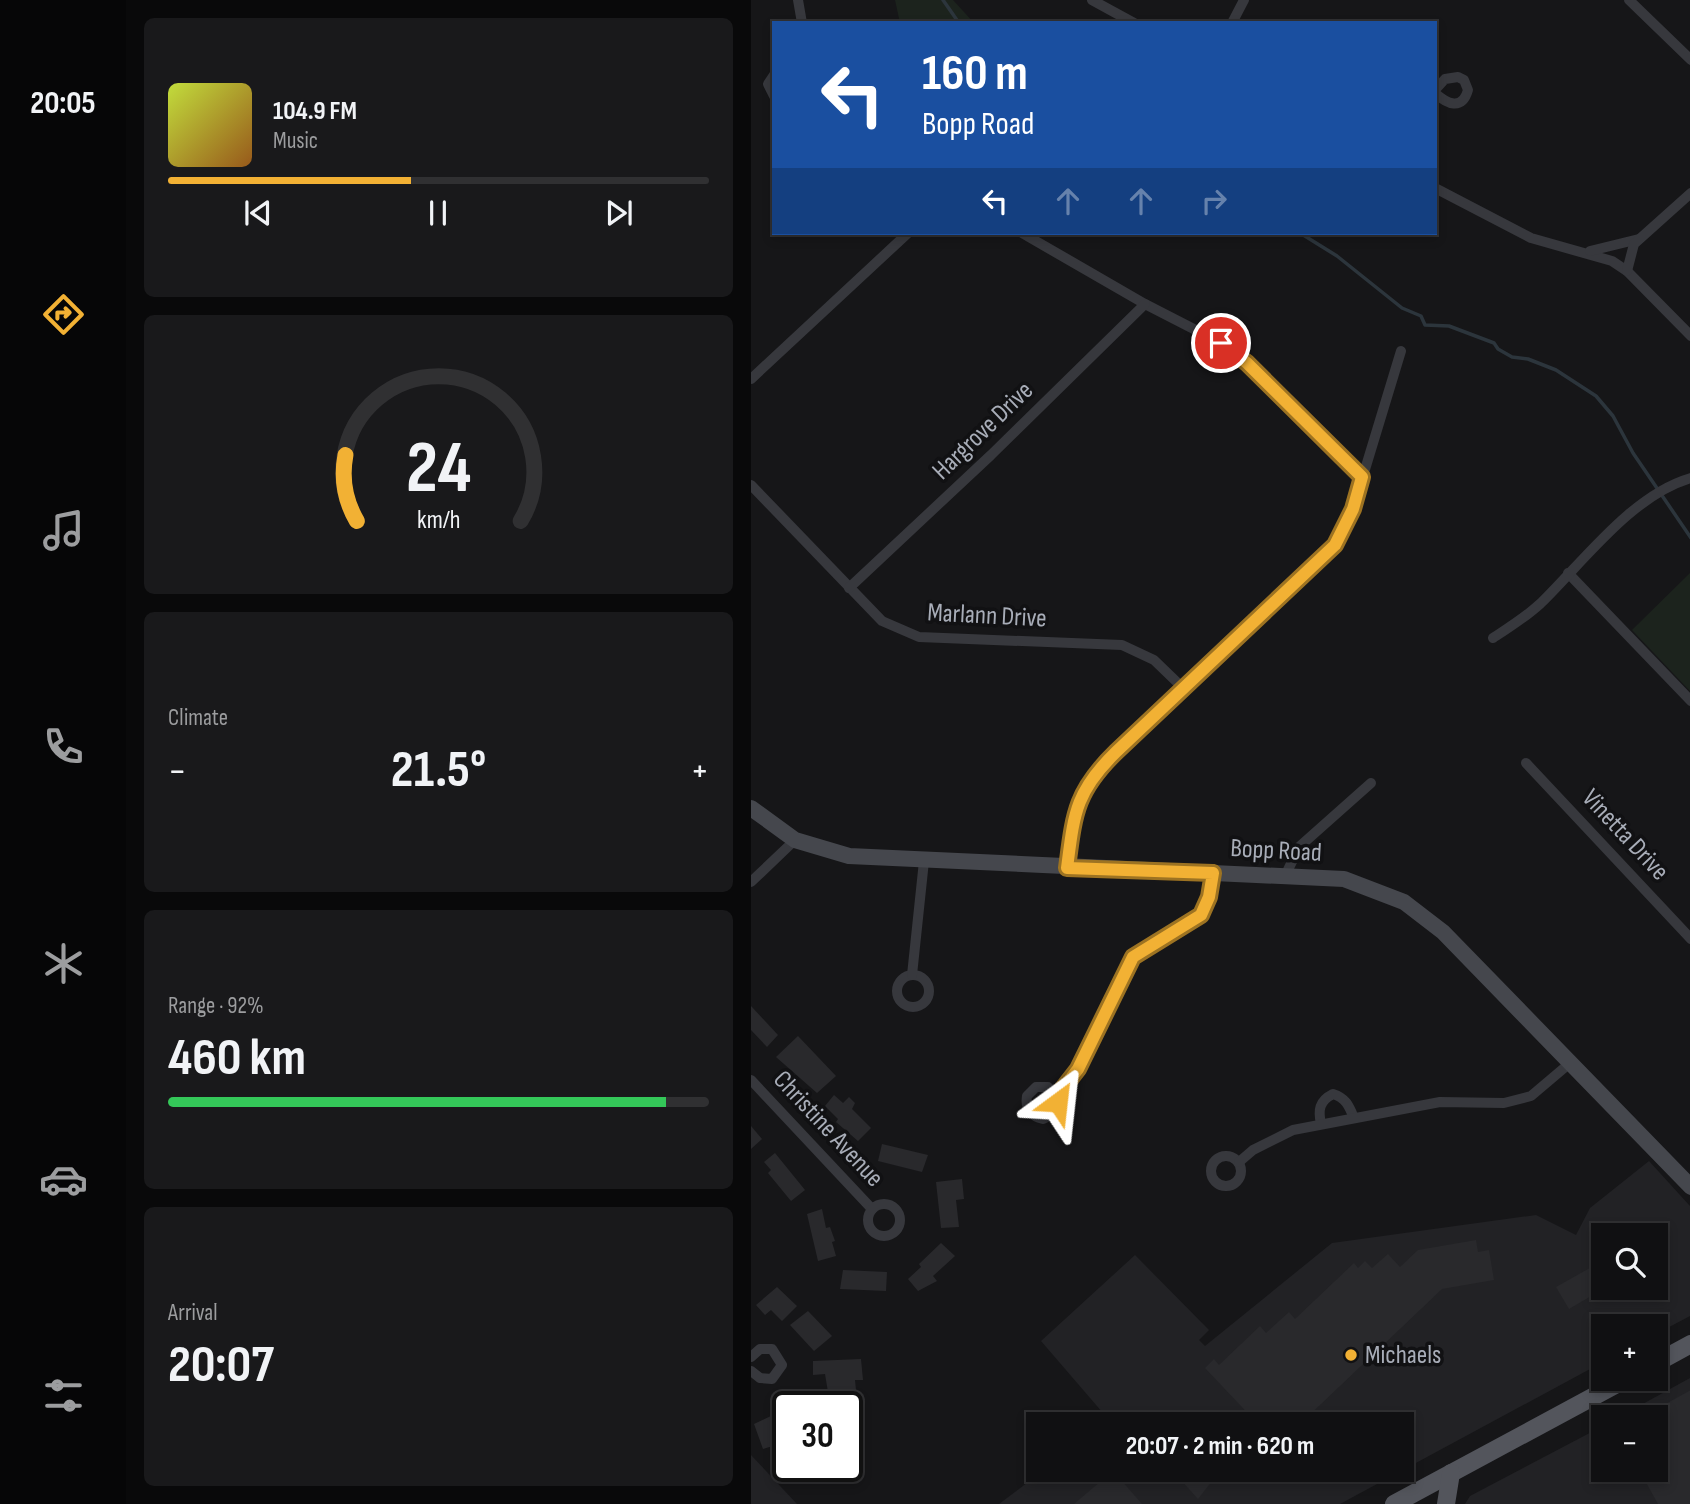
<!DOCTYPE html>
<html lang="en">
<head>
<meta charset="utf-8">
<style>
  body { margin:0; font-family:"Sofia Sans Condensed",sans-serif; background:#19191b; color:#f1f3f6; height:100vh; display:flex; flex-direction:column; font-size:26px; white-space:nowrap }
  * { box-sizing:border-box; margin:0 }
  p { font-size:23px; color:#9c9d9f }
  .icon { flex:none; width:38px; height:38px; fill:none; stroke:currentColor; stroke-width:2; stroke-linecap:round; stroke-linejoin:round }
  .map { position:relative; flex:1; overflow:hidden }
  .sheet { display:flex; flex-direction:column; gap:18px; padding:18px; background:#09090a; width:625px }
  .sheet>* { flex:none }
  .guide { position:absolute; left:21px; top:21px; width:665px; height:214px; border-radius:0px; box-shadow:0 4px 10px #0003,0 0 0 2px #303032; background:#1a4fa0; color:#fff; overflow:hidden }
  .tools { position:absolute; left:840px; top:1223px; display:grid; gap:14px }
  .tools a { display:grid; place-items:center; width:77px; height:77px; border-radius:0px; background:#101012; box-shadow:0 4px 10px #0003,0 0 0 2px #303032; font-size:35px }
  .speed { position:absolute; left:21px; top:1391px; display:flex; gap:14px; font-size:35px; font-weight:700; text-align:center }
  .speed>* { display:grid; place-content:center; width:91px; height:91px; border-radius:50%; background:#101012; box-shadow:0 4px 10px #0003,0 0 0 2px #303032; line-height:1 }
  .speed .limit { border:4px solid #111; border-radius:10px; background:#fff; color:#111 }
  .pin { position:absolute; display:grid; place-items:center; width:60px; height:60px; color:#fff; margin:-30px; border:4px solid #fff; border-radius:50%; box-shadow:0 2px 7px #0007 }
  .me { position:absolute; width:77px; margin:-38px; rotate:30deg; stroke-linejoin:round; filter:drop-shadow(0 0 5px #0008) }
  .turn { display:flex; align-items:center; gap:24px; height:147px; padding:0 35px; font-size:32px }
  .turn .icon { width:91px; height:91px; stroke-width:2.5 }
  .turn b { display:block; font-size:49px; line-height:60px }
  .lanes { display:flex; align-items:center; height:66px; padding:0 35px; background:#0003; justify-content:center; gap:35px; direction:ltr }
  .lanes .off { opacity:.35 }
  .big { font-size:52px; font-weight:700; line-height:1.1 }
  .sheet .widget { flex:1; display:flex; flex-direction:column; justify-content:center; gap:10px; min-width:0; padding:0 24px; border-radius:10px; background:#19191b }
  .sheet .dial { align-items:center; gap:0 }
  .dial svg { height:182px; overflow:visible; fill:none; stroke:#303032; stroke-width:7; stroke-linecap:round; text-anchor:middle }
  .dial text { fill:#f1f3f6; stroke:none }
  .song { display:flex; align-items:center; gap:21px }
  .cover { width:84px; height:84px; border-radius:10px; background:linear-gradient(135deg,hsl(70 70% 55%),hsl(30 70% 35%)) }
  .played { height:7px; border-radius:4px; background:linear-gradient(90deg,#f2b134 45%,#303032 45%) }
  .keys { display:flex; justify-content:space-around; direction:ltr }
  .heat { display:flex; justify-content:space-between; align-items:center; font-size:38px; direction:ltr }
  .charge { height:10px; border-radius:5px; background:linear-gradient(90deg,#34c759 92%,#303032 0) }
  .trip { position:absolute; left:275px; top:1412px; width:388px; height:70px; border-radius:0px; background:#101012; box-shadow:0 4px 10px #0003,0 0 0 2px #303032; font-weight:700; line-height:70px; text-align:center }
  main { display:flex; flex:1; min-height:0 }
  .tabs { display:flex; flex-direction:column; width:126px; justify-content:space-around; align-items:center; background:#060607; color:#9c9d9f }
  .tabs .icon { width:49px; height:49px }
  .tabs .on { color:#f2b134 }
  .tabs b { font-size:32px; color:#f1f3f6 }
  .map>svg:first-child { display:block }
  .built { fill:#222225; fill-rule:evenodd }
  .green { fill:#1c231d }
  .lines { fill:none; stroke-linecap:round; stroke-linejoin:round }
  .stream { stroke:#2c353c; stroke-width:3.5 }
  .building { fill:#29292c }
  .street { stroke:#37383d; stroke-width:10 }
  .secondary { stroke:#45474d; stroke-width:16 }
  .primary { stroke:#53555c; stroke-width:18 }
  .route-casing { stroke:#9d7322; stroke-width:18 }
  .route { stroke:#f2b134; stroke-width:12 }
  .poi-dot { fill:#f2b134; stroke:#111113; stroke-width:2.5 }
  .labels { text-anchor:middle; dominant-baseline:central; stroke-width:7; stroke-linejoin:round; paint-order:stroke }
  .street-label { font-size:26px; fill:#a8adb8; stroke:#111113 }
  .poi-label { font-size:26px; fill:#a8adb8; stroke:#111113; text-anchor:start }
</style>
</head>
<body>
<main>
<nav class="tabs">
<b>20:05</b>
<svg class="icon on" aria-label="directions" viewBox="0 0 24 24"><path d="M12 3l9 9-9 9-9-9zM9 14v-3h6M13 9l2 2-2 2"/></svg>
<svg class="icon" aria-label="music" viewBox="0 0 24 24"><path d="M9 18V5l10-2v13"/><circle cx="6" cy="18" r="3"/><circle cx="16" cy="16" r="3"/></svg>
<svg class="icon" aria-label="phone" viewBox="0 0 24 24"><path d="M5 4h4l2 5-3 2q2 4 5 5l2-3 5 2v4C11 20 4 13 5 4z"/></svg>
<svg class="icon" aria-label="climate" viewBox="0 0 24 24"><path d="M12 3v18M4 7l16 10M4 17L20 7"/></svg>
<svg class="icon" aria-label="car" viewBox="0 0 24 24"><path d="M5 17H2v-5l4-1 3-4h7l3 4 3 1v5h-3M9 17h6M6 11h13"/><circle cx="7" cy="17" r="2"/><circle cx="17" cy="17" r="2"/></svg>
<svg class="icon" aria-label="filters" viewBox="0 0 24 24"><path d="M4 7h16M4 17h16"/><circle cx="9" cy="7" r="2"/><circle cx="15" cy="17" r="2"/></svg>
</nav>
<section class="sheet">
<div class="widget">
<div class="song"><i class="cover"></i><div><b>104.9 FM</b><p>Music</p></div></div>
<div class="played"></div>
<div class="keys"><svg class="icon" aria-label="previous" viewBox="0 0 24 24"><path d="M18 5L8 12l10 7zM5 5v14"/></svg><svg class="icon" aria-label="pause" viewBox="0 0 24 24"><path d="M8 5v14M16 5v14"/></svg><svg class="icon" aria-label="next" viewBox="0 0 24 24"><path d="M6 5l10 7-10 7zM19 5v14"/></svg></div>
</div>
<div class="widget dial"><svg viewBox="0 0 100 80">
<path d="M14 69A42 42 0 1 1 86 69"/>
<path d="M14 69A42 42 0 0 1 9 40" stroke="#f2b134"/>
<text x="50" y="56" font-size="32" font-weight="700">24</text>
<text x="50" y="72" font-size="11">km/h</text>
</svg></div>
<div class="widget"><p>Climate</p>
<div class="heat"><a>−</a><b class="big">21.5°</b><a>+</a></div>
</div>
<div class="widget"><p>Range · 92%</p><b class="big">460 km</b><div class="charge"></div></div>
<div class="widget"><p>Arrival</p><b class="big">20:07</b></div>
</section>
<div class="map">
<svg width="940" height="1504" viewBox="0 0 940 1504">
  <rect width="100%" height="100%" fill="#161618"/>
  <g class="built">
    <path d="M898 1161 939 1206V1316L905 1334V1326H852V1362L589 1504H248L293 1470H651V1424H353L358 1420 290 1341 384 1255 458 1330 448 1340 454 1346 581 1243 785 1215 825 1235 839 1208ZM852 1236H905V1288H852Z"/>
    <path d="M939 1378V1504H714L719 1496 852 1426V1470H905V1418L868 1417Z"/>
    <path d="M0 1455 46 1504H0Z"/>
  </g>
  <g class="green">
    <path d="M144 0H202L223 23H149Z"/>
    <path d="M939 573V691L881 630Z"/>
  </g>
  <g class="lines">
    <g class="stream">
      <path d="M192 0 208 23"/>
      <path d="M549 233 586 256 651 308 670 316 674 325 698 326 743 343 747 349 761 357 777 359 805 370 845 396 862 416 882 453 940 538"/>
    </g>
  </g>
  <g class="building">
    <path d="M0 1006 27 1035 16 1047 0 1030Z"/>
    <path d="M47 1036 85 1076 66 1093 25 1057Z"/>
    <path d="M83 1095 92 1103 98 1097 104 1103 101 1109 120 1128 107 1141 85 1122 87 1119 74 1106Z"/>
    <path d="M0 1126 11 1139 0 1149Z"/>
    <path d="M131 1144 177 1155 171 1172 127 1161Z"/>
    <path d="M24 1153 54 1190 40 1201 17 1173 20 1170 13 1162Z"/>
    <path d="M211 1179 213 1199 205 1200 208 1227 190 1228 185 1182Z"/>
    <path d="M71 1209 75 1228 79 1227 84 1241 81 1242 85 1256 67 1261 56 1214Z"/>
    <path d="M725 1240 727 1252 738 1250 743 1280 691 1289 549 1424H507L454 1368 463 1359 468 1365 509 1326 515 1333 538 1312 544 1319 603 1263 607 1268 614 1261 621 1268 637 1254 649 1267 667 1250Z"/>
    <path d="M190 1243 204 1256 182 1276 186 1281 167 1291 157 1279 170 1267 168 1264Z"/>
    <path d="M846 1264 852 1275V1289L818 1309 805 1287Z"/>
    <path d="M92 1270 136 1272 135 1291 89 1289Z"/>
    <path d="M26 1287 46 1306 31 1321 20 1310 14 1315 5 1305Z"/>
    <path d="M57 1311 81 1336 63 1351 39 1325Z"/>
    <path d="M110 1359 112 1380H104L105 1390 77 1392 74 1374 62 1375V1361Z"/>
    <path d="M55 1390 74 1405 73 1407H40Z"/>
    <path d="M940 1390V1504H907L888 1470H905V1418H889Z"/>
    <path d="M22 1415 24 1421 32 1417 37 1427V1436L33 1437 35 1442 12 1449 3 1424Z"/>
    <path d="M421 1470H451L461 1481 447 1499Z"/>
    <path d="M362 1471 391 1504H323Z"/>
  </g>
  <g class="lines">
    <g class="street">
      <path d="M47 0 51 23"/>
      <path d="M341 0 383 23"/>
      <path d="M878 0 940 60"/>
      <path d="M481 23 493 0"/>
      <path d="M23 75 17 84 23 96"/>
      <path d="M684 90 694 79 707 77 713 80 717 90C711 111 696 104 684 93"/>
      <path d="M684 188 780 238 861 261 876 271 940 336"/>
      <path d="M271 233 394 304 470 343 496 363 611 477"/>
      <path d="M839 251 888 239"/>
      <path d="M876 271 883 244 940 193"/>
      <path d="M0 379 157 233"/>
      <path d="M0 485 131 621 168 637 371 645 403 660 432 688"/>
      <path d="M817 573 940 701"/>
      <path d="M98 588 240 455 394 304"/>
      <path d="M742 638C759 627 775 617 790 603 833 561 881 495 940 478"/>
      <path d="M775 763 940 939"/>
      <path d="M316 868 324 812 338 780 584 545 602 509 650 351"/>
      <path d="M535 874 548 847 620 783"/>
      <path d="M0 882 44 840"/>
      <circle cx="162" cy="991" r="16"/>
      <path d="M161 975 173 861"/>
      <path d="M0 1080 121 1209"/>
      <path d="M306 1096 297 1087H285L276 1096C274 1109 279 1116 292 1119L303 1114 306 1096 327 1069 382 957 450 914 458 897 462 873"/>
      <path d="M570 1124C567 1110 568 1101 582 1094 595 1098 598 1106 603 1118"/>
      <circle cx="475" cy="1171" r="15"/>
      <path d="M488 1162 502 1150 542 1130 689 1102 753 1103 780 1096 819 1063"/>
      <circle cx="133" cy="1220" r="16"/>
      <path d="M0 1357 9 1349H21L31 1365 21 1379 9 1378 0 1371"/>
    </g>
    <path class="secondary" d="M0 808 44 840 98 856 593 879 653 902 692 932 940 1187"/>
    <g class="primary">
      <path d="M905 1363 940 1344"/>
      <path d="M643 1504 875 1379"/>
      <path d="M695 1504 700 1473"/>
    </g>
  </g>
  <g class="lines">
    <defs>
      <path id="route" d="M307 1102 306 1096 327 1069 382 957 450 915 458 897 462 873 316 868C323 814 324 792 365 752L584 545 602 509 611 477 496 363 470 343"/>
    </defs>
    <use href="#route" class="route-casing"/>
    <use href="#route" class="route"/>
  </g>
  <circle class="poi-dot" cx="600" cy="1355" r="7"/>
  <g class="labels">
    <g class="street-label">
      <text transform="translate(232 431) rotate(-44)">Hargrove Drive</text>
      <text transform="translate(236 616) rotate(3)">Marlann Drive</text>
      <text transform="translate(874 835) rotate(47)">Vinetta Drive</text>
      <text transform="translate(525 851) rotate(3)">Bopp Road</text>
      <text transform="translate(77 1129) rotate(47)">Christine Avenue</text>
    </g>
    <g class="poi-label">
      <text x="614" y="1355">Michaels</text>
    </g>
  </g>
</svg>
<div class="tools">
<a><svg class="icon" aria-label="search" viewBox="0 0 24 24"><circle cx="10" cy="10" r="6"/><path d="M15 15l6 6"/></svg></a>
<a>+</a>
<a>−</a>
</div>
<div class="speed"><div class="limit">30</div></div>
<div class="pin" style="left:470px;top:343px;background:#d93025"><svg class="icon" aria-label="arrive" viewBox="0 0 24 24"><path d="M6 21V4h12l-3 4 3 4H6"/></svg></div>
<svg class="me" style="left:307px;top:1102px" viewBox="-20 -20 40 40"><path d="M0-17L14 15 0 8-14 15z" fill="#f2b134" stroke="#fff" stroke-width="4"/></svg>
<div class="trip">20:07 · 2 min · 620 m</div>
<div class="guide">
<div class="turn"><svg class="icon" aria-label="left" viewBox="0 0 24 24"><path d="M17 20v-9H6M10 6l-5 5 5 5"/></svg><div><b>160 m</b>Bopp Road</div></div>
<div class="lanes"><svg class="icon" aria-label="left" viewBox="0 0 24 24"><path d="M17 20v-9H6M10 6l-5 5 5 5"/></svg><svg class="icon off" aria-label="ahead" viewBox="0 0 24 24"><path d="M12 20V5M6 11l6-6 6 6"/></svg><svg class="icon off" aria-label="ahead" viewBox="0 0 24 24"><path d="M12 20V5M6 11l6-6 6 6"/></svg><svg class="icon off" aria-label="right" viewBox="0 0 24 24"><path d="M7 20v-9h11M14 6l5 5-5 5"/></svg></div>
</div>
</div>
</main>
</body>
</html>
